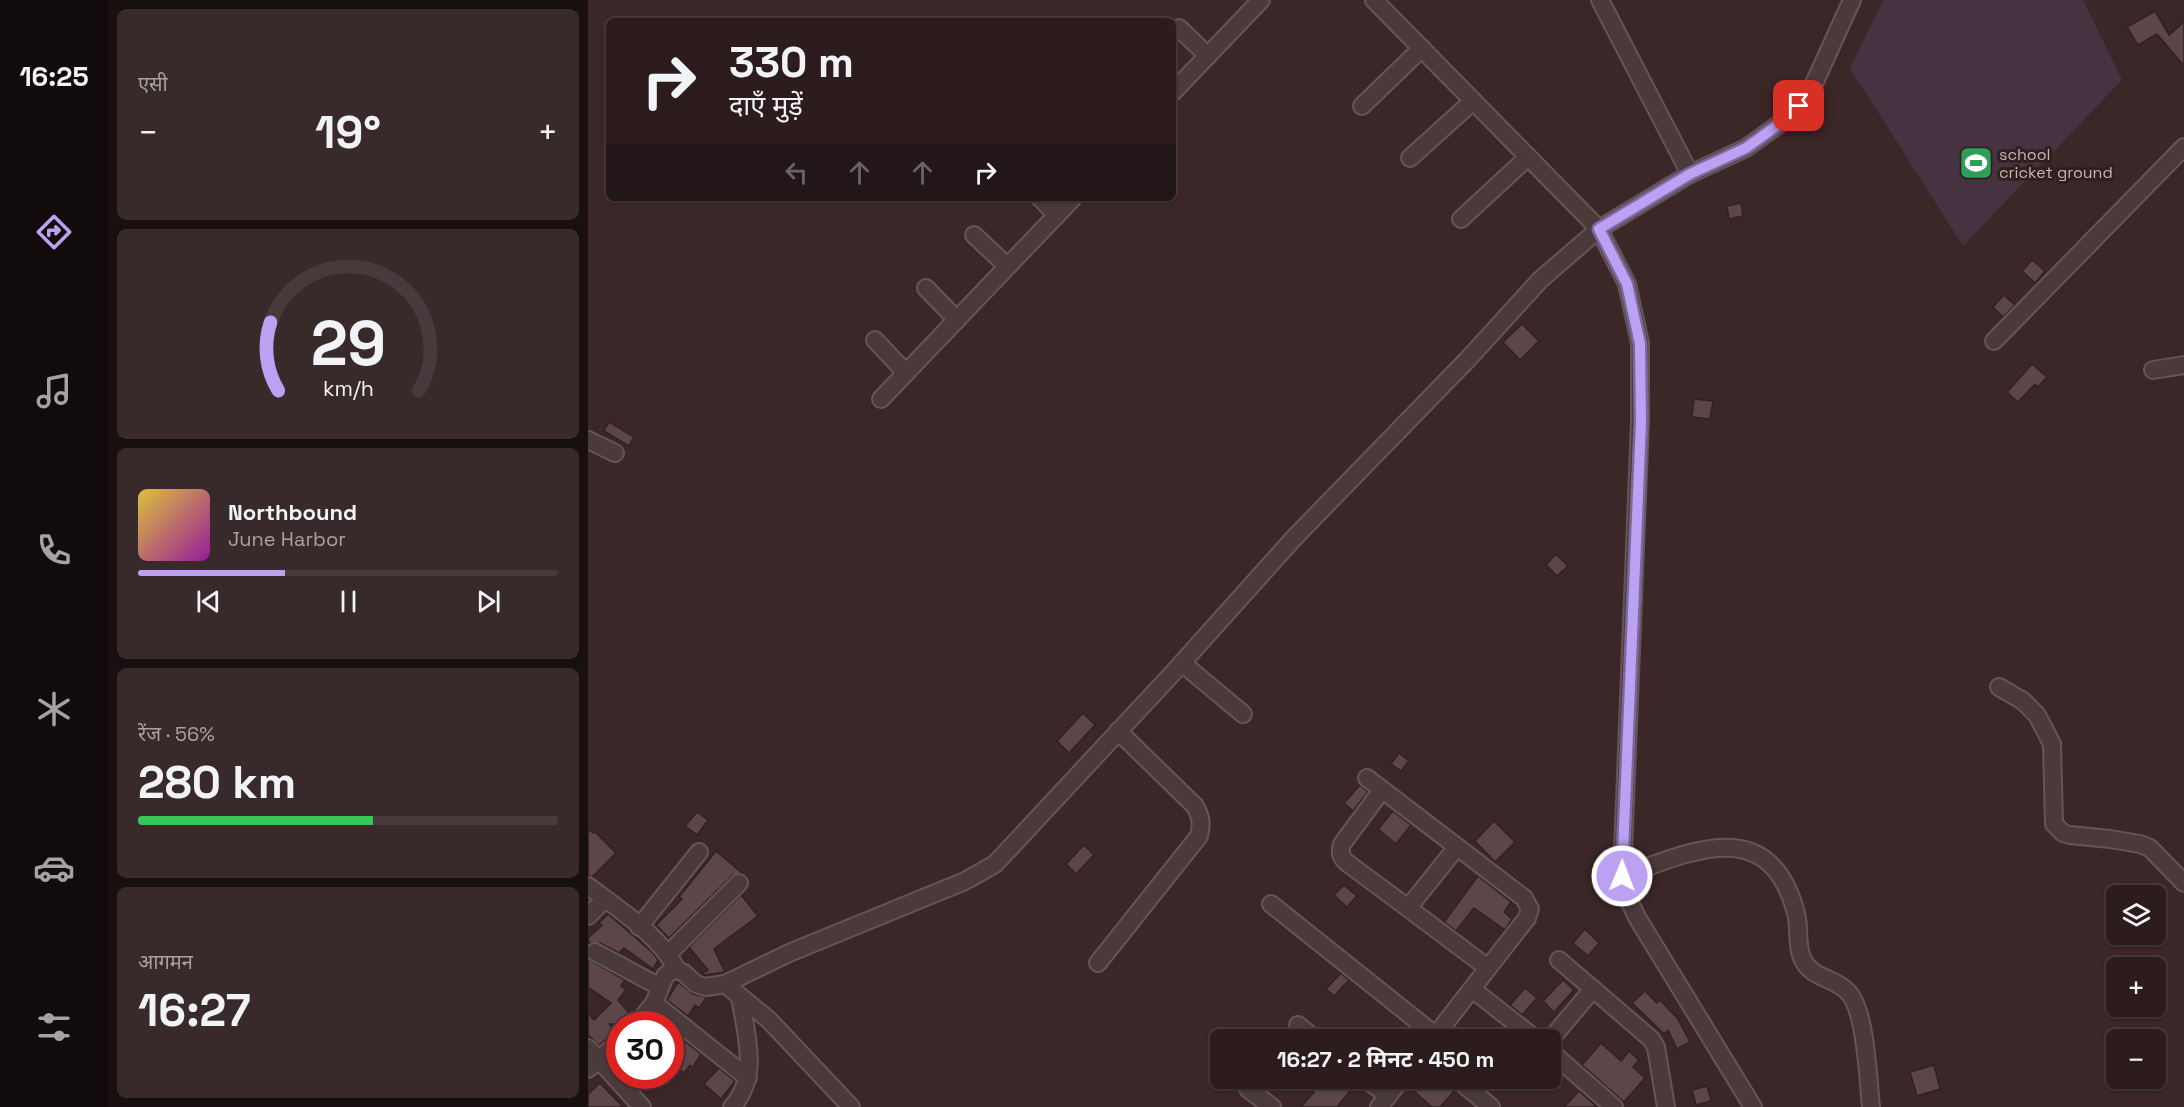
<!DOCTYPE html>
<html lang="hi">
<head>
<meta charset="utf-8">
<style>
  body { margin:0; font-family:"Space Grotesk","Noto Sans Devanagari",sans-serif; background:#38292b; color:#f1f3f6; height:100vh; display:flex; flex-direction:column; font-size:22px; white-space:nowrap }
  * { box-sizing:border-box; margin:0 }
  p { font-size:20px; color:#a6a1a4 }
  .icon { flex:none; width:33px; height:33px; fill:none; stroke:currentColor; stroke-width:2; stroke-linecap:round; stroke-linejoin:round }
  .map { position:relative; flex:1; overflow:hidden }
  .drawer { display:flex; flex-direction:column; gap:9px; padding:9px; background:#180f10; width:480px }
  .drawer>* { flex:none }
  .hud { position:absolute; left:18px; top:18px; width:570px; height:183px; border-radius:9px; box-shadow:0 2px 4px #0004,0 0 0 2px #483a3c; background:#2c1c1e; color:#f1f3f6; overflow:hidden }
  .tools { position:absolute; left:1518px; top:885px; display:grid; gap:12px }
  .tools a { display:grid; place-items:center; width:60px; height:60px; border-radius:9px; background:#2c1c1e; box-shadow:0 2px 4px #0004,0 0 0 2px #483a3c; font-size:30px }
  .speed { position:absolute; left:18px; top:1011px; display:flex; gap:12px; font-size:30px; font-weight:700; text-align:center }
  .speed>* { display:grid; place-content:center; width:78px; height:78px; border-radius:50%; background:#2c1c1e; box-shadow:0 2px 4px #0004,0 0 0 2px #483a3c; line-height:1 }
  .speed .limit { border:9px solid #d22; background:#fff; color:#111 }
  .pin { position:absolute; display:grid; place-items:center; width:51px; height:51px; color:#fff; margin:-26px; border-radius:12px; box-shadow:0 3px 9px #0006 }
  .me { position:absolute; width:66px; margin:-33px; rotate:1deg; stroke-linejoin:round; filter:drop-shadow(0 0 4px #0008) }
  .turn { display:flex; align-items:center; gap:21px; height:126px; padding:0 24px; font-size:27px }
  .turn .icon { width:78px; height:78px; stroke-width:2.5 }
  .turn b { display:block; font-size:42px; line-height:51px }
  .lanes { display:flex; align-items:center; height:57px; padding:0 24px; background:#0003; justify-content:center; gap:30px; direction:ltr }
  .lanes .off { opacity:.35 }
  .big { font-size:45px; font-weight:700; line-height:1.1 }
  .drawer .card { flex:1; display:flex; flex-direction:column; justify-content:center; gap:9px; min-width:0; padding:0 21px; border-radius:9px; background:#38292b }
  .drawer .dial { align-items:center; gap:0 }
  .dial svg { height:156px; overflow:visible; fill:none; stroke:#483a3c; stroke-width:7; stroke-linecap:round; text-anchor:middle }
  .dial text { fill:#f1f3f6; stroke:none }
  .song { display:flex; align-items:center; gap:18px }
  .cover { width:72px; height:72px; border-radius:9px; background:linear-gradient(135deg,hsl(50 70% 55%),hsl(300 70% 35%)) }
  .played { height:6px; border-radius:3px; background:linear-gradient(90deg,#bca0f2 35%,#483a3c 35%) }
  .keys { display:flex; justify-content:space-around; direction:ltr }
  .heat { display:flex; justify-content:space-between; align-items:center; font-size:33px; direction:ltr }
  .charge { height:9px; border-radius:4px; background:linear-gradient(90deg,#34c759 56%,#483a3c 0) }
  .trip { position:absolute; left:622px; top:1029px; width:351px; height:60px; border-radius:9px; background:#2c1c1e; box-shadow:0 2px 4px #0004,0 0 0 2px #483a3c; font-weight:700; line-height:60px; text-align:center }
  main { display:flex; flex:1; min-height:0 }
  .dock { display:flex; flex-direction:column; width:108px; justify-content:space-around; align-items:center; background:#120b0c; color:#a6a1a4 }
  .dock .icon { width:42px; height:42px }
  .dock .selected { color:#bca0f2 }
  .dock b { font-size:27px; color:#f1f3f6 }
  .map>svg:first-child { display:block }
  .green { fill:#463241 }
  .building { fill:#5c4647; stroke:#322122; stroke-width:1.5 }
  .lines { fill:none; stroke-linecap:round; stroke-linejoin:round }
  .minor-casing { stroke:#665556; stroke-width:20 }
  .minor { stroke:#4b3a3b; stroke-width:16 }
  .route-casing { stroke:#7a689d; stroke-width:15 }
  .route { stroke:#bca0f2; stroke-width:10 }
  .labels { text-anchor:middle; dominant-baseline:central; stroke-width:6; stroke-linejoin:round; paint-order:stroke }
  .poi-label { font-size:16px; fill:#c7b6b6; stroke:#301f20; text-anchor:start }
</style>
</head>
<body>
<main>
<nav class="dock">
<b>16:25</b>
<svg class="icon selected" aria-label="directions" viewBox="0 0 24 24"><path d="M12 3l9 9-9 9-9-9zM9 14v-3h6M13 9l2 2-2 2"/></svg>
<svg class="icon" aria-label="music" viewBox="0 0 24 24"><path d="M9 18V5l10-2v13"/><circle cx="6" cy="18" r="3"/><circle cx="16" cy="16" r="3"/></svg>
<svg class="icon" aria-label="phone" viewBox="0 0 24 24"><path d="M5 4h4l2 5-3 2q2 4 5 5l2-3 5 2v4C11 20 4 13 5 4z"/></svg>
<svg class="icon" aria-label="climate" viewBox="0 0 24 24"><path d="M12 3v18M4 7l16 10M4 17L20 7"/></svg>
<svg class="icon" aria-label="car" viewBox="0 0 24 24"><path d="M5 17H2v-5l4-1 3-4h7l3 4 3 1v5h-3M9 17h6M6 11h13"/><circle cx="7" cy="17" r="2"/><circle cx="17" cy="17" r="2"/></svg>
<svg class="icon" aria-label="filters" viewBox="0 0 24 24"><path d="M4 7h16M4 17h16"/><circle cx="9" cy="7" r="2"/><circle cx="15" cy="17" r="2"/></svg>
</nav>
<section class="drawer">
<div class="card"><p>एसी</p>
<div class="heat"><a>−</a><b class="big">19°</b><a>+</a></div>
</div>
<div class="card dial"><svg viewBox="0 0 100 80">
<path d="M14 69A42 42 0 1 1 86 69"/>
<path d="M14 69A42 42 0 0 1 10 34" stroke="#bca0f2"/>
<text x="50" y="56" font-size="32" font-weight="700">29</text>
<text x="50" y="72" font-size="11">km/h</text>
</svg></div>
<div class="card">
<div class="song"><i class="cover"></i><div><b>Northbound</b><p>June Harbor</p></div></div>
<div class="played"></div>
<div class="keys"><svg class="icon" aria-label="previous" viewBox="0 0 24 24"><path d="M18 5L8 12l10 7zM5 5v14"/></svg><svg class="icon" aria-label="pause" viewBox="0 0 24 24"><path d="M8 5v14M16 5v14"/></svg><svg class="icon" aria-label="next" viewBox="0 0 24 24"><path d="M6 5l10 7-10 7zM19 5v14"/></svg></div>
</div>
<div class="card"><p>रेंज · 56%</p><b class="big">280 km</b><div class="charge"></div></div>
<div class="card"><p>आगमन</p><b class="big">16:27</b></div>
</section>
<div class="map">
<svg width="1596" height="1107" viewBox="0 0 1596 1107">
  <rect width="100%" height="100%" fill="#3b2628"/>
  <path class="green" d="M1295 0H1495L1534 80 1375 246 1262 68Z"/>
  <g class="building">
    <path d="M1567 11 1581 35 1596 22V66L1569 34 1550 45 1539 27Z"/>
    <path d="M1153 203 1155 216 1141 219 1139 206Z"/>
    <path d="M1444 260 1457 271 1447 283 1434 271Z"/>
    <path d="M1416 295 1427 305 1415 317 1405 307Z"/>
    <path d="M934 324 951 341 932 360 915 342Z"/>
    <path d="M1444 364 1459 377 1450 387 1447 384 1430 402 1419 392Z"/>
    <path d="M1106 399 1125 401 1122 419 1104 417Z"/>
    <path d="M21 422 46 437 41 446 16 431Z"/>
    <path d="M968 554 980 566 969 576 958 565Z"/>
    <path d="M495 713 507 725 481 753 469 741Z"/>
    <path d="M811 753 821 761 813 771 803 764Z"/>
    <path d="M772 785 780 792 765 811 756 803Z"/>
    <path d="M805 811 823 825 808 844 790 829Z"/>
    <path d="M109 812 120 820 109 835 97 826Z"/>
    <path d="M906 821 927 842 907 862 887 841Z"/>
    <path d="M0 829 5 833 7 832 28 853 4 877 0 876Z"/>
    <path d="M496 845 506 855 488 874 478 864Z"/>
    <path d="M128 851 154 873 144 876 81 938 68 925 94 899 91 897Z"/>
    <path d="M890 876 923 902 916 912 924 919 917 930 886 908 868 931 856 922Z"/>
    <path d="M756 885 769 896 759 907 746 895Z"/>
    <path d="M153 895 170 916 126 949 137 972 115 975V973L120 970 101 947Z"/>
    <path d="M20 914 64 952 70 960 65 969 36 948 31 953 12 943H2L0 941V938L14 925 11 923Z"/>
    <path d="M997 929 1011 943 1000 956 985 943Z"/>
    <path d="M0 959 37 980 33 986 38 990 30 1000 43 1015 39 1024H21L27 1032 11 1045 0 1035V1013L6 1020 23 1003 0 987Z"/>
    <path d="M753 973 761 980 746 996 738 989Z"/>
    <path d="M975 980 986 990 966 1012 955 1001Z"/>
    <path d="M90 982 105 994 119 997 111 1008 107 1005 100 1016 79 1000Z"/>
    <path d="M937 988 949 998 934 1015 922 1005Z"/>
    <path d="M1057 991 1069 1003 1072 1000 1090 1019 1102 1042 1089 1049 1080 1030 1076 1034 1044 1003Z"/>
    <path d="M82 1030 113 1054 105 1067 102 1065 96 1073 84 1062 89 1056 82 1051Z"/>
    <path d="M1013 1043 1033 1061 1041 1051 1051 1060 1045 1067 1057 1078 1036 1102 994 1065Z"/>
    <path d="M1346 1065 1352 1089 1329 1096 1322 1072Z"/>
    <path d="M131 1068 147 1081 133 1099 116 1084Z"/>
    <path d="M39 1076H69L53 1090Z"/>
    <path d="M710 1078H759L767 1085 749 1107H713L726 1092Z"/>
    <path d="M839 1078H858L861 1086 867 1090 852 1107H844L827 1092Z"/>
    <path d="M12 1083 35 1107H0V1094Z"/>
    <path d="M1119 1086 1123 1101 1108 1105 1104 1090Z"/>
    <path d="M991 1091 1009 1107H976Z"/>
  </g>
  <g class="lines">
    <defs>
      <g id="minor">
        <path d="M786 0 1011 229 1039 284 1052 343V422L1034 876 1038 895 1050 919 1165 1107"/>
        <path d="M1012 0 1102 174"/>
        <path d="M591 28 620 56"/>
        <path d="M585 92 673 0"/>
        <path d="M774 106 834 48"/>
        <path d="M822 158 885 101"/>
        <path d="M452 198 469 215"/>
        <path d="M873 219 940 157"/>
        <path d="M386 235 419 266"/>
        <path d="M338 288 369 320"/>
        <path d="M287 340 318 373"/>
        <path d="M1406 341 1596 147"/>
        <path d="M1565 370 1596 365"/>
        <path d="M293 399 485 198"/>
        <path d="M0 440 27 453"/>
        <path d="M594 663 655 714"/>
        <path d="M1411 687 1435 701 1449 715 1464 744 1466 824 1475 833 1482 835 1522 839 1552 844 1562 848 1596 883"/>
        <path d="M779 778 936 898 942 909 939 918 844 1040"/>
        <path d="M794 790 754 844C752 852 752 856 758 862L820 908"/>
        <path d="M869 847 820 908 900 968"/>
        <path d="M1034 876C1103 852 1181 812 1208 913 1212 927 1208 944 1214 958 1223 979 1246 977 1260 992 1278 1010 1280 1080 1283 1107"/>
        <path d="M0 886C31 910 71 934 89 970"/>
        <path d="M683 904 847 1035"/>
        <path d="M0 916 17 899"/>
        <path d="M51 927 111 852"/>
        <path d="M7 952 72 987"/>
        <path d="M81 953 151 883"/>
        <path d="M971 960 1005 989"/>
        <path d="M510 963 611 836C614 823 613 817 607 806L530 731"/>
        <path d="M137 984 181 1020 263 1107"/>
        <path d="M884 989 949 1040"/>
        <path d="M66 1003 160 1078"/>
        <path d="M49 1024 66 1003 77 976 83 971 89 970 96 973 108 984 118 987 137 984 201 953 377 881 407 864 584 674 706 538 881 358 952 280 1011 229 1102 174 1158 148 1194 122 1211 106 1224 88 1264 0"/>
        <path d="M710 1025 728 1040"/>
        <path d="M962 1040 1005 989 1063 1039 1068 1047 1078 1107"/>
        <path d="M0 1048 54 1107"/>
        <path d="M963 1052 1026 1107"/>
        <path d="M0 1069 32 1041"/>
        <path d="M777 1078 800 1096"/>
        <path d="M868 1078 903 1107"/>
        <path d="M660 1089 684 1107"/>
        <path d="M144 1107C172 1076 158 1034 152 997"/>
        <path d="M791 1107 814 1078"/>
      </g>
    </defs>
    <use href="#minor" class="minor-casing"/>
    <use href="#minor" class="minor"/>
  </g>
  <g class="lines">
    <defs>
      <path id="route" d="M1034 876 1053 422 1052 344 1039 284 1011 229 1102 174 1158 148 1194 122 1211 106"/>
    </defs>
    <use href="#route" class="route-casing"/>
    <use href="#route" class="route"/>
  </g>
  <defs>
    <symbol id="stadium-square" viewBox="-11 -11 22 22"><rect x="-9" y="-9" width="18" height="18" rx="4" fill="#2e9e5b" stroke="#301f20"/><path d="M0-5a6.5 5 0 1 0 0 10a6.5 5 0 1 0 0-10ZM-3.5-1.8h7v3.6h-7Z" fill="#fff"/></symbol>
  </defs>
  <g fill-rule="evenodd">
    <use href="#stadium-square" x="1369" y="144" width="38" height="38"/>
  </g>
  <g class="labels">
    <g class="poi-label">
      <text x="1411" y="154">school<tspan x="1411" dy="18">cricket ground</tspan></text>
    </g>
  </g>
</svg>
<div class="tools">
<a><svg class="icon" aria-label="layers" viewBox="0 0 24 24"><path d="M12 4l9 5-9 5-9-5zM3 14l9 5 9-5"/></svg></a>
<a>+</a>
<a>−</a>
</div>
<div class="speed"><div class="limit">30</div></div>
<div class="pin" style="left:1211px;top:106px;background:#d93025"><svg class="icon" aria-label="arrive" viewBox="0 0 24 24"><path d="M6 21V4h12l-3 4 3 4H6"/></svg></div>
<svg class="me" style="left:1034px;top:876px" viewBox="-20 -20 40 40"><circle r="17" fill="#bca0f2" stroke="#fff" stroke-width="3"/><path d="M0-11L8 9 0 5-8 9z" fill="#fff"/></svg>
<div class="trip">16:27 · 2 मिनट · 450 m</div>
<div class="hud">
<div class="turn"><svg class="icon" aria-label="right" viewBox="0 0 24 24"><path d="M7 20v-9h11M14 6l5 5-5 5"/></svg><div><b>330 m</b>दाएँ मुड़ें</div></div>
<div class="lanes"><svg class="icon off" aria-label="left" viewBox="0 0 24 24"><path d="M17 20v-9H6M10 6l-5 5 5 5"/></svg><svg class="icon off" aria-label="ahead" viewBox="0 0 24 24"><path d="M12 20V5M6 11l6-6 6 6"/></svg><svg class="icon off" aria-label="ahead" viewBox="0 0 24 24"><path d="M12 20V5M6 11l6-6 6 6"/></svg><svg class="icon" aria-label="right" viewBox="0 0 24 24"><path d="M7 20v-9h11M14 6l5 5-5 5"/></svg></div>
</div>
</div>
</main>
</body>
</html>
